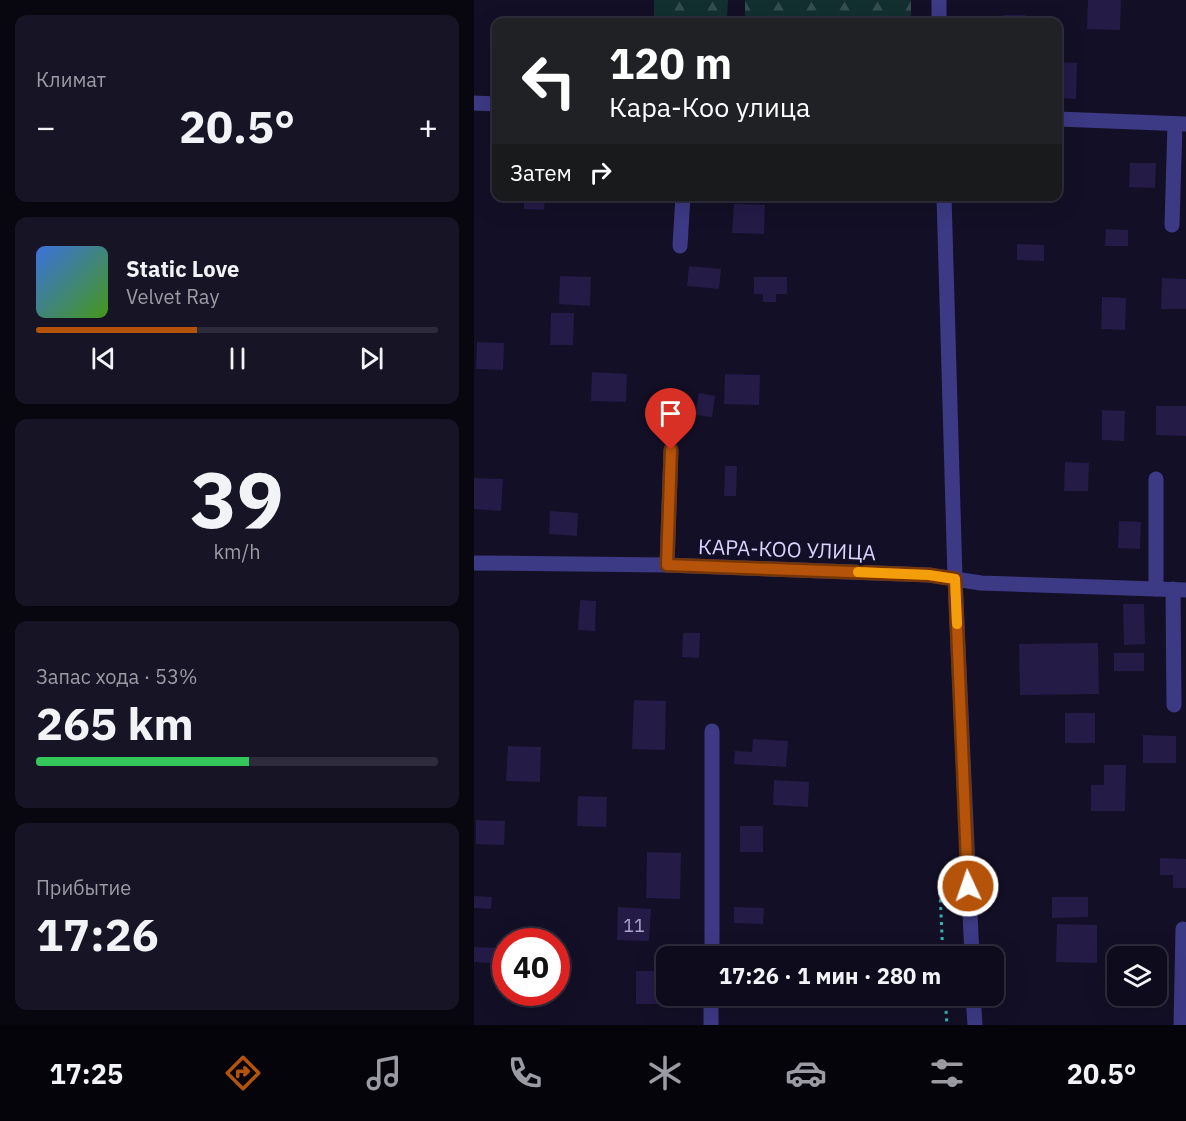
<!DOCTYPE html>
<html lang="ru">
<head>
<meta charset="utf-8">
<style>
  body { margin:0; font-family:"IBM Plex Sans",sans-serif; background:#171425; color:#f1f3f6; height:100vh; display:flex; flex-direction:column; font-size:22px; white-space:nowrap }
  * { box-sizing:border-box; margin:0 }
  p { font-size:20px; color:#9b9ba3 }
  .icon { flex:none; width:33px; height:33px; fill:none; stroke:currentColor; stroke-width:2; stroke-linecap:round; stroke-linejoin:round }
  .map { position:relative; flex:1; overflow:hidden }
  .panel { display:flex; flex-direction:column; gap:15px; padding:15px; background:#08060f; width:474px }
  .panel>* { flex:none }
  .guide { position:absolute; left:18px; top:18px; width:570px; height:183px; border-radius:12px; box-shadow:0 6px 24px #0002,0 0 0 2px #2e2b3b; background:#202124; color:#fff; overflow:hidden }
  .buttons { position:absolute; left:633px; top:946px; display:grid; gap:12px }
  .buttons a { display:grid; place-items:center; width:60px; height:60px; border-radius:12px; background:#0e0b1c; box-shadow:0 6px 24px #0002,0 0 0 2px #2e2b3b; font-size:30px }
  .speed { position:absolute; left:18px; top:928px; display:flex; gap:12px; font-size:30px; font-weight:700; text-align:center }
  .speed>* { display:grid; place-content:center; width:78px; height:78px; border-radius:50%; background:#0e0b1c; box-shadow:0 6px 24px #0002,0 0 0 2px #2e2b3b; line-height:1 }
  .speed .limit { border:9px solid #d22; background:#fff; color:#111 }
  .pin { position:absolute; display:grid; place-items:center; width:51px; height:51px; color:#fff; margin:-62px -26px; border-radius:50% 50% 50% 0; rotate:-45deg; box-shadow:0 0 6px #0007 }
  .pin .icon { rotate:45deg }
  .me { position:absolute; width:66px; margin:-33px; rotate:357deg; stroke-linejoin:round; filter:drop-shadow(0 0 4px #0008) }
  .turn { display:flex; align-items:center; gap:21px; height:126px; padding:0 18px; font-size:27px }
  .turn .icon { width:78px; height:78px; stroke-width:2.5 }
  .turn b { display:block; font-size:42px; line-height:51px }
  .then { display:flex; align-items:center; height:57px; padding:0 18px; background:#0003; gap:12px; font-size:22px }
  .big { font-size:45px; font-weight:700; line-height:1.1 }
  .panel .widget { flex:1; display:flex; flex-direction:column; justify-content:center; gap:9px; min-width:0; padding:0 21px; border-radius:12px; background:#171425 }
  .panel .dial { align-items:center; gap:0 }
  .dial b { font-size:78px; line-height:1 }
  .song { display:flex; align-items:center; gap:18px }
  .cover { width:72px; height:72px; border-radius:9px; background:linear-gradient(135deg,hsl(220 70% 55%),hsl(100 70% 35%)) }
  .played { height:6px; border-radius:3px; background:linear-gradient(90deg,#b45309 40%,#2e2b3b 40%) }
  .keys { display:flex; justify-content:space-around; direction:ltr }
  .heat { display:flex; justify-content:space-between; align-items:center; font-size:33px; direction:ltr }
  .charge { height:9px; border-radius:4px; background:linear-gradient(90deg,#34c759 53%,#2e2b3b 0) }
  .trip { position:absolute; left:182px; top:946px; width:348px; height:60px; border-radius:12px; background:#0e0b1c; box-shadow:0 6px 24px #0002,0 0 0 2px #2e2b3b; font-weight:700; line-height:60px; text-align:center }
  .dock { display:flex; height:96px; justify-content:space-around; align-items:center; background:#06040b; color:#9b9ba3 }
  .dock .icon { width:42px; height:42px }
  .dock .selected { color:#b45309 }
  .dock b { font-size:27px; color:#f1f3f6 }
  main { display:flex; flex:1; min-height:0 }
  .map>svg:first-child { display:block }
  .forest { fill:url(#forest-firs) }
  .building { fill:#241b47 }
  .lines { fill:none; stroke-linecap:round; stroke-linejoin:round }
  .path { stroke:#2fb8b0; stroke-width:3; stroke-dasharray:3 4.5; stroke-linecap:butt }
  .minor { stroke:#3d3a85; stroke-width:15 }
  .route-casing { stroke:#753606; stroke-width:15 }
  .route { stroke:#b45309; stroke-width:10 }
  .slow { stroke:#f59e0b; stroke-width:10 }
  .labels { text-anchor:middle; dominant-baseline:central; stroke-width:6; stroke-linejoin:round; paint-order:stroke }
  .number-label { font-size:18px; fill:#aca6d1 }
  .street-label { font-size:21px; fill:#d9d4ff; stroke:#130f26 }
</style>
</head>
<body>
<main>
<section class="panel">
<div class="widget"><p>Климат</p>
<div class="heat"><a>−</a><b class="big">20.5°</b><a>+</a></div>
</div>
<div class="widget">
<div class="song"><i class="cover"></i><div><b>Static Love</b><p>Velvet Ray</p></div></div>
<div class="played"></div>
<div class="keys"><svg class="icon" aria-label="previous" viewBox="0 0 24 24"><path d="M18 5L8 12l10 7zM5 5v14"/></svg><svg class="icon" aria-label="pause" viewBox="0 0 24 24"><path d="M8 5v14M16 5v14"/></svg><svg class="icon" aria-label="next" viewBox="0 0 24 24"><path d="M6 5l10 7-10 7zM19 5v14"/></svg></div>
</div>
<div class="widget dial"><b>39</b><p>km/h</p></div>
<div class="widget"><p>Запас хода · 53%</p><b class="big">265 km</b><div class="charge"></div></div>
<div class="widget"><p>Прибытие</p><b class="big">17:26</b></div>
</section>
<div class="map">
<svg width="712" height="1025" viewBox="0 0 712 1025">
  <defs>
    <pattern id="forest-firs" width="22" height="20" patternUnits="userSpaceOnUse" patternTransform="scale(1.5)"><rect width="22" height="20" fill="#12302f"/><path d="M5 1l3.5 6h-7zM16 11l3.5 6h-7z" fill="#344d4e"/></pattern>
  </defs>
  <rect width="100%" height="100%" fill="#130f26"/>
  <g class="forest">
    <path d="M180 0H254L253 18 180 22Z"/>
    <rect x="271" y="0" width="166" height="22"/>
  </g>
  <g class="building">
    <path d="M614 0H647L646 30 613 29Z"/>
    <path d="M530 15H551V22H529Z"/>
    <path d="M584 62 603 63 602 99 584 98Z"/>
    <path d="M656 163H682L681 188 655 187Z"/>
    <path d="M50 196H71L70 210 50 209Z"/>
    <path d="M260 204 291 205 290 234 258 233Z"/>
    <path d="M632 229 654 230V246H631Z"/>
    <path d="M543 244 570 245V261L543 260Z"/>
    <path d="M215 266 247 269 245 289 213 286Z"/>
    <path d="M86 276 117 277 116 306 85 304Z"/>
    <path d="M280 277H313V294H302V302H289V294H280Z"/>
    <path d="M688 278 712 279V309H687Z"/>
    <path d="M628 297 652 298 651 330 627 329Z"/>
    <path d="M77 313H100L99 345H76Z"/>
    <path d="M3 342 30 343 29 370 2 369Z"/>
    <path d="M118 372 153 374 152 402 117 401Z"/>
    <path d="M251 374 286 375 285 405 250 404Z"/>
    <path d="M225 393 241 396 238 417 221 415Z"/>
    <path d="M682 406H712V436L682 435Z"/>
    <path d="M628 410 651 411 650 441 628 440Z"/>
    <path d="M591 462 615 463 614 491H590Z"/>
    <path d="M251 466H263L262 496H250Z"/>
    <path d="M0 478 29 479 27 511 0 509Z"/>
    <path d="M76 511 104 513 103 536 75 534Z"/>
    <path d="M645 521 667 522 666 549 644 548Z"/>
    <path d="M106 600 122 601 121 631 104 630Z"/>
    <path d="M649 604H670L671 644 650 645Z"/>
    <path d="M209 633H226L225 658 208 657Z"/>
    <path d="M624 643 625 694 546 695 545 644Z"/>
    <rect x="640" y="653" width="30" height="18"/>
    <path d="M160 700 192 701 191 750 158 749Z"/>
    <rect x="591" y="713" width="30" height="30"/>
    <path d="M669 735 702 736V763H669Z"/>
    <path d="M279 739 314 741 312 767 260 764 261 751 278 752Z"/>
    <path d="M34 746 67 747 66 782 32 781Z"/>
    <path d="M630 765H652L651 811H617V785H630Z"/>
    <path d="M300 780 335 782 334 807 299 805Z"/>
    <path d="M104 796 133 797 132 827 103 826Z"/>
    <path d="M2 820 31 821 30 845 2 844Z"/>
    <rect x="266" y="826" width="23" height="26"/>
    <path d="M173 852 207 853 206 899 172 898Z"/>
    <path d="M686 858 712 859V888H699V875H686Z"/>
    <path d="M0 896 18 897 17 909 0 908Z"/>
    <path d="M578 897H614V917L578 918Z"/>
    <path d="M144 907 177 909 175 941 143 940Z"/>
    <path d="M260 907 290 908 289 924 260 923Z"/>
    <path d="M583 924 623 925V963L582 962Z"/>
    <path d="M0 947 31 948V964L0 962Z"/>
    <path d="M162 971H192L194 1004H162Z"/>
    <rect x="659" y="996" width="24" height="11"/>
  </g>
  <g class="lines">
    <g class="path">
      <path d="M466 892 469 957"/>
      <path d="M471 996 473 1025"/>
    </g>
    <g class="minor">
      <path d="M465 0V22"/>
      <path d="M0 103 22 104"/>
      <path d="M584 119 712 124"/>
      <path d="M470 196 481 578 498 957"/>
      <path d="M698 225 701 124"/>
      <path d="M206 246 209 196"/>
      <path d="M0 563 193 565 455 575 507 583 712 590"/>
      <path d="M193 565 197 450"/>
      <path d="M682 589V479"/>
      <path d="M699 589 700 705"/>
      <path d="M238 957V731"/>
      <path d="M499 996 501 1025"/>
      <path d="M237 1025V996"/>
      <path d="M707 1025 709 929"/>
    </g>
  </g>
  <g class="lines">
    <defs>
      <path id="route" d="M197 450 193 565 455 575 481 579 494 886"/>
    </defs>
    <use href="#route" class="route-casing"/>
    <use href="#route" class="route"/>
    <path class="slow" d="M384 572 455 575 481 579 483 624"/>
  </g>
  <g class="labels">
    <g class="number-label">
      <text x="160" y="925">11</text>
    </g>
    <g class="street-label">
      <text transform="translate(313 549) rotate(2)">КАРА-КОО УЛИЦА</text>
    </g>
  </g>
</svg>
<div class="buttons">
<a><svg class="icon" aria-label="layers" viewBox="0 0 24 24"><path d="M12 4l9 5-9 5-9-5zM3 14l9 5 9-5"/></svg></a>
</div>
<div class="speed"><div class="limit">40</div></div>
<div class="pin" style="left:197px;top:450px;background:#d93025"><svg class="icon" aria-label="arrive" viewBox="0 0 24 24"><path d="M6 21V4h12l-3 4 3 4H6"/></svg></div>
<svg class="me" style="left:494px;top:886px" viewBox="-20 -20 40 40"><circle r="17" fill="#b45309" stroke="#fff" stroke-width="3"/><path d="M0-11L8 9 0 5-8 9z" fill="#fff"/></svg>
<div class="trip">17:26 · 1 мин · 280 m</div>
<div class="guide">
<div class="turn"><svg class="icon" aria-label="left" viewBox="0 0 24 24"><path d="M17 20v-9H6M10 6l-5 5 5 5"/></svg><div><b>120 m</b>Кара-Коо улица</div></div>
<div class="then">Затем<svg class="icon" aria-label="right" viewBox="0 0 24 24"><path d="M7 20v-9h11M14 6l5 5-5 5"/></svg></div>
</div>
</div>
</main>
<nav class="dock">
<b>17:25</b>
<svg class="icon selected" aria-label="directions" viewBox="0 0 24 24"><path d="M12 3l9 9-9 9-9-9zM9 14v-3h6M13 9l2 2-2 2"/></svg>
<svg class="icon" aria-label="music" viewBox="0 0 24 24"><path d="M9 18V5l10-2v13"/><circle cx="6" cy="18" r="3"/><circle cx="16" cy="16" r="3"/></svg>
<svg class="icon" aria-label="phone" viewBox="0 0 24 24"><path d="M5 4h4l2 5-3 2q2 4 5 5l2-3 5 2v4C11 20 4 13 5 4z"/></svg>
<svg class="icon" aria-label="climate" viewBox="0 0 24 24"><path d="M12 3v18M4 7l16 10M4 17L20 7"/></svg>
<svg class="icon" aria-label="car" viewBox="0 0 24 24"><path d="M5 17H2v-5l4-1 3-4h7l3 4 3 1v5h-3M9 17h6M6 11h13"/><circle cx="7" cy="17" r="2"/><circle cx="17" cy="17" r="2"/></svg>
<svg class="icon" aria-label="filters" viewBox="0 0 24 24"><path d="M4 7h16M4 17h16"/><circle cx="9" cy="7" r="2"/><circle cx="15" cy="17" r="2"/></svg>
<b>20.5°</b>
</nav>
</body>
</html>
